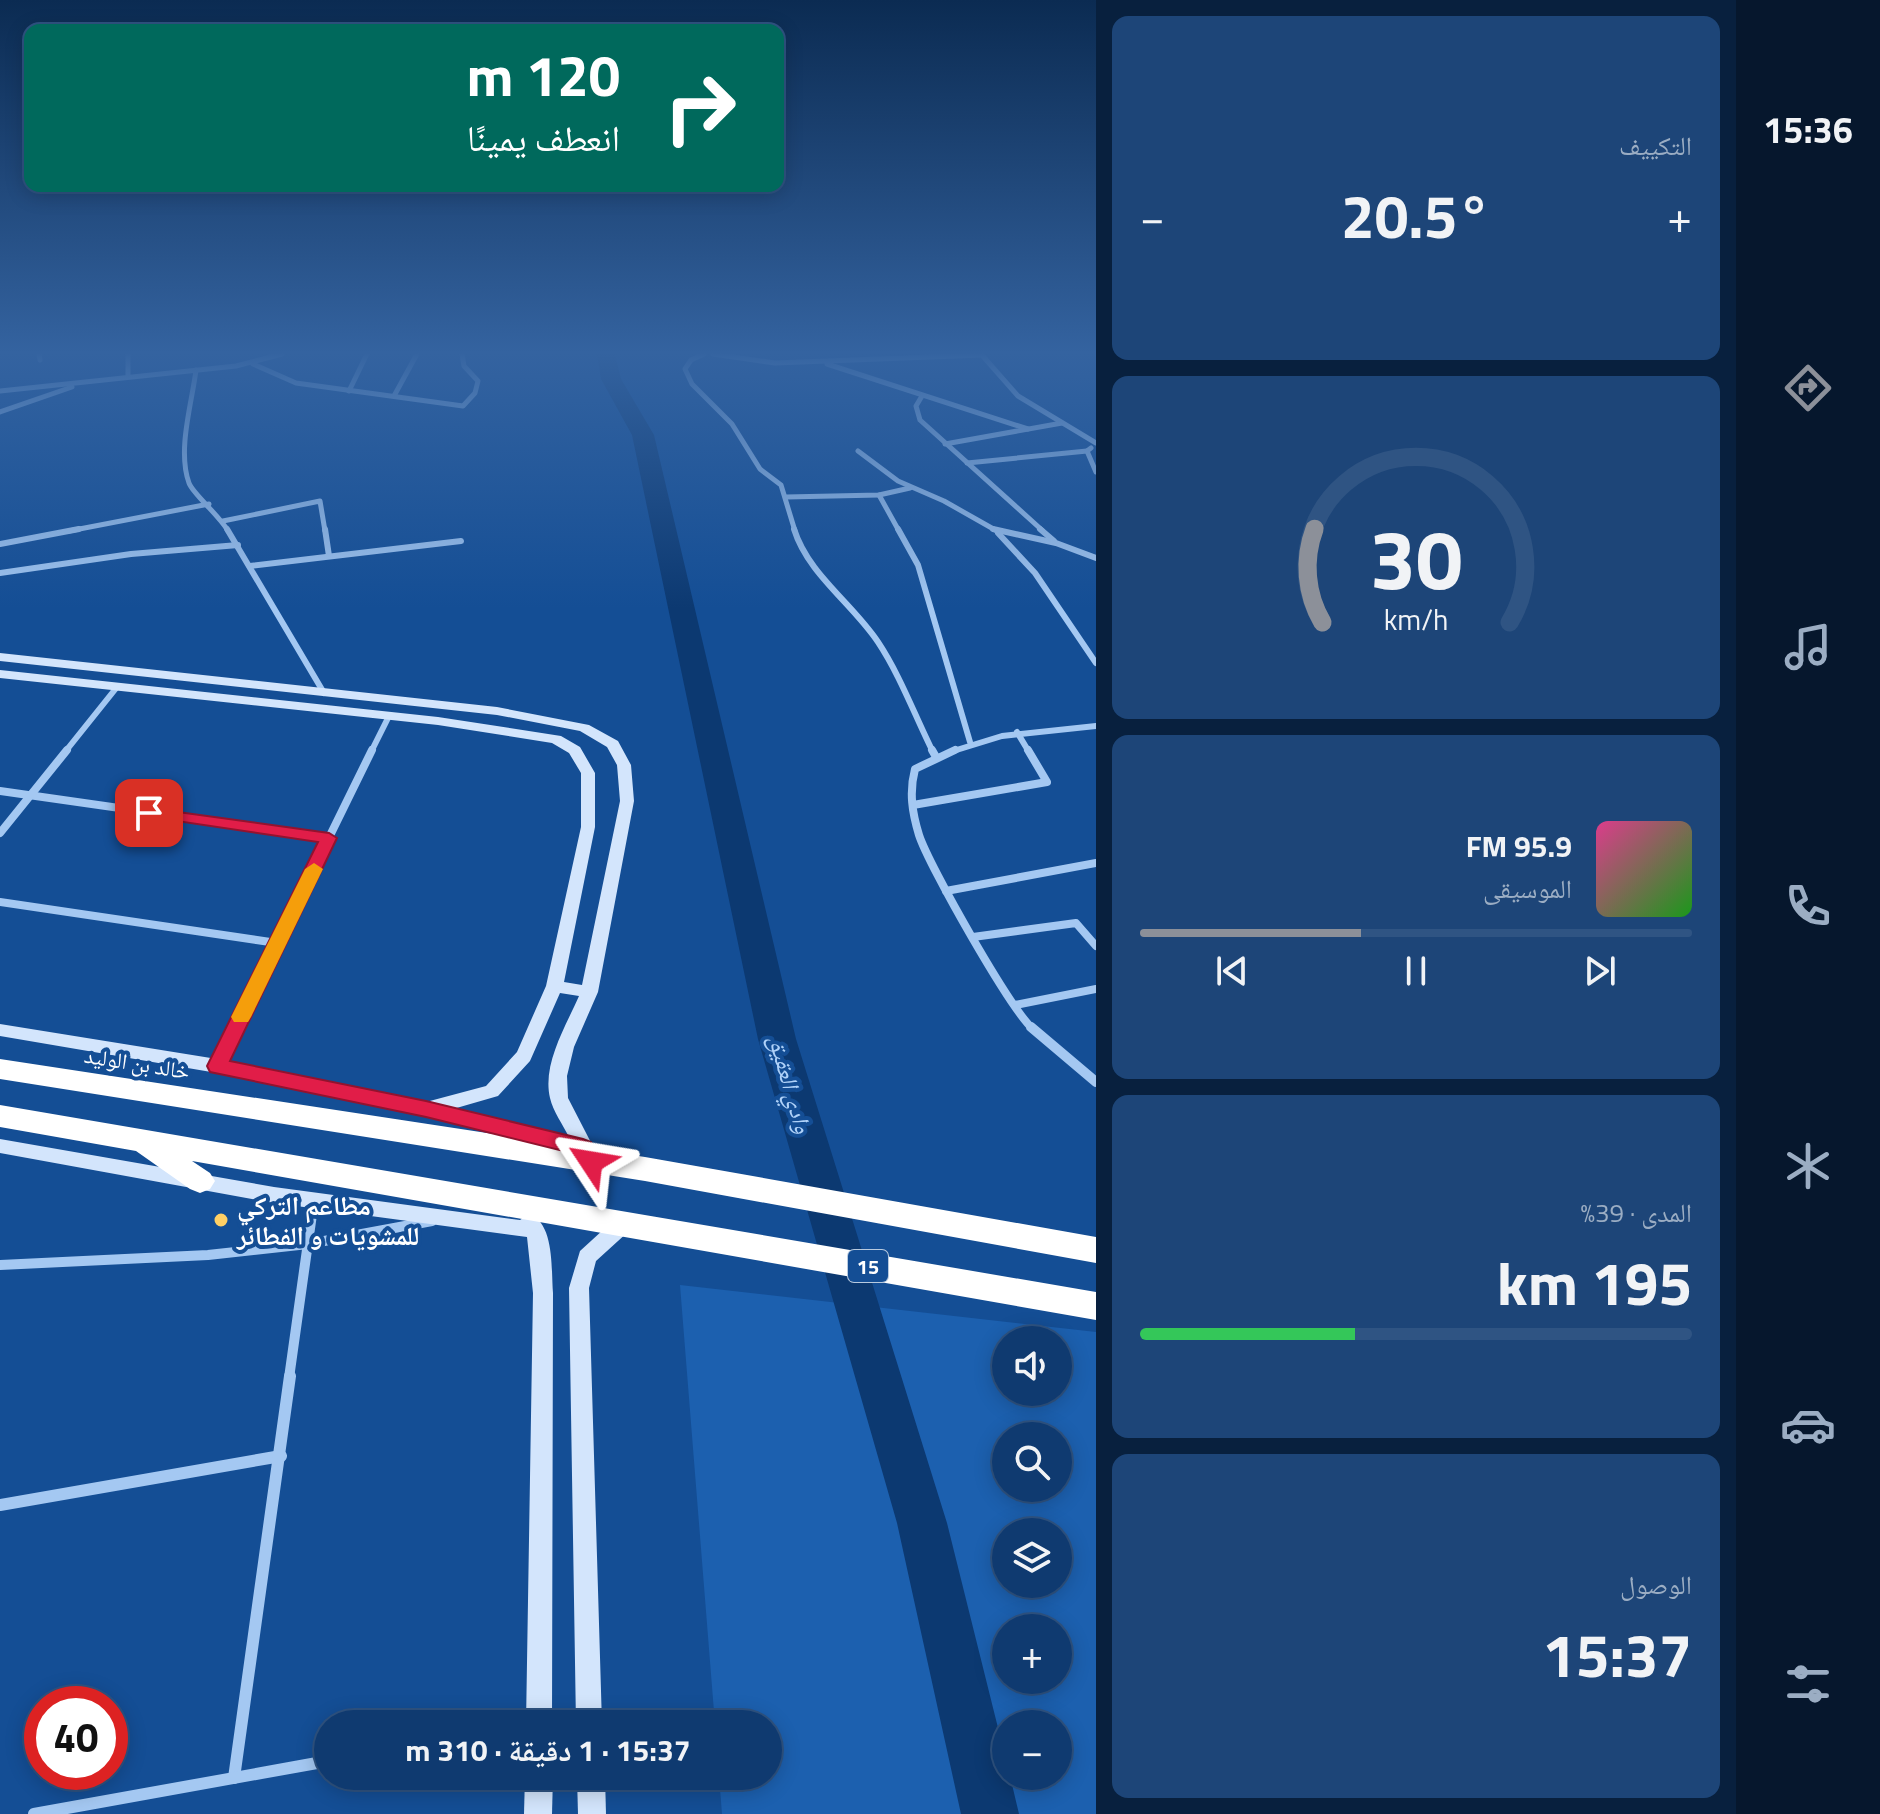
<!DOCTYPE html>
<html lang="ar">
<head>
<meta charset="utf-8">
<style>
  body { margin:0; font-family:"Titillium Web","Noto Naskh Arabic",sans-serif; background:#1d4578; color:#f1f3f6; direction:rtl; height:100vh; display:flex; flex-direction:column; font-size:30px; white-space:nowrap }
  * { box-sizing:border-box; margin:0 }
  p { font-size:26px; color:#9badc3 }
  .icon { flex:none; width:44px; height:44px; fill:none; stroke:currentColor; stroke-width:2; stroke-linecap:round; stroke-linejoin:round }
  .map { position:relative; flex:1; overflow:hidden; direction:ltr }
  .details { display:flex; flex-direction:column; gap:16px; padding:16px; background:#08203e; width:640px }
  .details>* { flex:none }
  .guide { position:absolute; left:24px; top:24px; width:760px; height:168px; border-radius:16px; box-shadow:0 4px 20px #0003,0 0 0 2px #2f5483; direction:rtl; background:#00695c; color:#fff; overflow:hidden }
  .controls { position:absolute; left:992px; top:1326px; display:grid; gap:16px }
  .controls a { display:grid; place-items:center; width:80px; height:80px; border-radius:50%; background:#0f3a70; box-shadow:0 4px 20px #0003,0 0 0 2px #2f5483; font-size:40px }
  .speed { position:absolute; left:24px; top:1686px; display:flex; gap:16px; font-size:40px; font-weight:700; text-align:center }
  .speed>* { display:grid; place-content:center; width:104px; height:104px; border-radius:50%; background:#0f3a70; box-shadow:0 4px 20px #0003,0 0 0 2px #2f5483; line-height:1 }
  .speed .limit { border:12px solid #d22; background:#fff; color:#111 }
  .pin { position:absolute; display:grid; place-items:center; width:68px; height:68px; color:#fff; margin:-34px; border-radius:16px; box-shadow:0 4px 12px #0006 }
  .me { position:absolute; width:88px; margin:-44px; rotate:303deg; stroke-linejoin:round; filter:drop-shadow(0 0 6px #0008) }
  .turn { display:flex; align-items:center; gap:28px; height:168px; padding:0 32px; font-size:36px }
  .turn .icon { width:104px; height:104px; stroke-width:2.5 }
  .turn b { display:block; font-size:56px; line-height:68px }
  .big { font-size:60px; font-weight:700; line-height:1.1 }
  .details .widget { flex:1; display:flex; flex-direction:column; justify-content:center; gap:12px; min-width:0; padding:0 28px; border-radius:16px; background:#1d4578 }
  .details .dial { align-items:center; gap:0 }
  .dial svg { height:208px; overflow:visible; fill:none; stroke:#2f5483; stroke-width:7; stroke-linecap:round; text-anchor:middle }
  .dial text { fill:#f1f3f6; stroke:none }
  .song { display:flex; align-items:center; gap:24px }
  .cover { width:96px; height:96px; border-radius:12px; background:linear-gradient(135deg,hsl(330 70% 55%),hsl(120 70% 35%)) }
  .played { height:8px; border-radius:4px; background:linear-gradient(90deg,#8c9099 40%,#2f5483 40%) }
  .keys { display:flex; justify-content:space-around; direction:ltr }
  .heat { display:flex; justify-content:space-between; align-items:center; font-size:44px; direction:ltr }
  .charge { height:12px; border-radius:6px; background:linear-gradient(90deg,#34c759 39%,#2f5483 0) }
  .trip { position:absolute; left:314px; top:1710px; width:468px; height:80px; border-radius:40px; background:#0f3a70; box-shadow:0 4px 20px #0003,0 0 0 2px #2f5483; font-weight:700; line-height:80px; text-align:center; direction:rtl }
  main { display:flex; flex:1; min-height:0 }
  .tab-bar { display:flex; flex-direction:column; width:144px; justify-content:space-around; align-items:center; background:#06172d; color:#9badc3 }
  .tab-bar .icon { width:56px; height:56px }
  .tab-bar .active { color:#8c9099 }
  .tab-bar b { font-size:36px; color:#f1f3f6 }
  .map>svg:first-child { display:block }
  .green { fill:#1c60af; fill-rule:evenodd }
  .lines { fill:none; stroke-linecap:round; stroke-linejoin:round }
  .river { fill:#0c3971; fill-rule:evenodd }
  .street-far4 { stroke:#a4c8f2; stroke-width:5 }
  .street-far3 { stroke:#a4c8f2; stroke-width:6 }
  .street-far2 { stroke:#a4c8f2; stroke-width:8 }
  .street-far1 { stroke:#a4c8f2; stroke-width:10 }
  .street { stroke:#a4c8f2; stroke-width:12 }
  .secondary { fill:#d3e5fc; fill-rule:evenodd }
  .highway { fill:#fff; fill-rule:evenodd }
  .route { fill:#e11d48; stroke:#92132f; stroke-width:2 }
  .slow { fill:#f59e0b }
  .poi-dot { fill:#ffd065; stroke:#144e95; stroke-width:3 }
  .labels { text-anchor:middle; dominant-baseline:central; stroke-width:8; stroke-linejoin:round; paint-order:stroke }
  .shield { fill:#144e95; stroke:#b8cadf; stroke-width:2 }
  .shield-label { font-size:20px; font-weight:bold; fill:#fff }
  .street-label { font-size:22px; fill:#fff; stroke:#144e95 }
  .water-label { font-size:24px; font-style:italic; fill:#b0d2f9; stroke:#144e95 }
  .near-poi-label { font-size:26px; font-weight:bold; fill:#fff; stroke:#144e95; text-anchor:start }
</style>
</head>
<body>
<main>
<nav class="tab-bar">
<b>15:36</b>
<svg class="icon active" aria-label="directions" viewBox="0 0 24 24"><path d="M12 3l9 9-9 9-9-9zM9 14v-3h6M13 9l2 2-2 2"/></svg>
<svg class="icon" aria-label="music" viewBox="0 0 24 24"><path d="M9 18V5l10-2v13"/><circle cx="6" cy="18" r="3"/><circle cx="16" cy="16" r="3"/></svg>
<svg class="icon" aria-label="phone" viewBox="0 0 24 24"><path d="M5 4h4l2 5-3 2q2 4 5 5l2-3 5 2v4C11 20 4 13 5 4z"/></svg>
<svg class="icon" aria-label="climate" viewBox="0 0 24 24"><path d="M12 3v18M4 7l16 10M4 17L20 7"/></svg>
<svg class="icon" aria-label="car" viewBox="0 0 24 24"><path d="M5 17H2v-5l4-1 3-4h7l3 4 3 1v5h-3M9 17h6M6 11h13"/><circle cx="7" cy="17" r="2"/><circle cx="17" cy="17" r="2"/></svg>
<svg class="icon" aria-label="filters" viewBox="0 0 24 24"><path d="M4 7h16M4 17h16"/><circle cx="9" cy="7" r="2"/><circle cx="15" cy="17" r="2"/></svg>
</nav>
<section class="details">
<div class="widget"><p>التكييف</p>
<div class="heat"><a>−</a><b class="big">20.5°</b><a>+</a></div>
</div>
<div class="widget dial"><svg viewBox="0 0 100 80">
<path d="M14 69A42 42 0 1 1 86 69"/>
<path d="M14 69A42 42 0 0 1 11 33" stroke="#8c9099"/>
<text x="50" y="56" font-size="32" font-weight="700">30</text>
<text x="50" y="72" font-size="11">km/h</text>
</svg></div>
<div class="widget">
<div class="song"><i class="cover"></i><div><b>95.9 FM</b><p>الموسيقى</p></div></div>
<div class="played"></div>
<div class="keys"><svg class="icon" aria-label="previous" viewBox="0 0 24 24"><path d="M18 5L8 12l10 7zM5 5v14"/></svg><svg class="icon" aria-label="pause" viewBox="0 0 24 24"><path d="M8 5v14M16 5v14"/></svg><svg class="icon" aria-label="next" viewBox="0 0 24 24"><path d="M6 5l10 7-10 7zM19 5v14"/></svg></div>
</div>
<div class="widget"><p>المدى · 39%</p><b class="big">195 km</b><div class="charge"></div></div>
<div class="widget"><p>الوصول</p><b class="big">15:37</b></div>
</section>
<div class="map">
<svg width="1096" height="1814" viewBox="0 0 1096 1814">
  <rect width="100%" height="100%" fill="#144e95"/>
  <path class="green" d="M680 1285 1096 1332V1814H722L719 1776H768V1724H715ZM1006 1340H1058V1392H1006ZM1006 1436H1058V1488H1006ZM1006 1532H1058V1584H1006ZM1006 1628H1058V1680H1006ZM1058 1724V1776H1006V1724Z"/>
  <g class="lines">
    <path class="river" d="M597 354H615L621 379 654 435 796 1039 947 1523 1006 1760V1776H1010L1019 1814H961L897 1523 758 1039 632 435 601 379Z"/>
    <g class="street-far4">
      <path d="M39 354 40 360"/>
      <path d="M128 354V375"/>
      <path d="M704 354 691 360 685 369 692 384 732 424 760 469 781 485 795 531"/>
      <path d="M713 354 775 363 982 355"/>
      <path d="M981 354 1018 396 1096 443"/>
      <path d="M253 364 296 383 463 406 475 393 478 381 464 366 462 354"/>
      <path d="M827 364 1028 429"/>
      <path d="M196 370C192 403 177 450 189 483 192 493 220 516 228 531"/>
      <path d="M0 391 236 366 282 354"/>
      <path d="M349 391 367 354"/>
      <path d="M394 396 417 354"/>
      <path d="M922 396 916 406 920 420 1043 531"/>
      <path d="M0 412 72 387"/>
      <path d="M945 444 1062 423"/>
      <path d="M1091 448 1087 451 1096 472"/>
      <path d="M858 451 898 481 944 501 997 531"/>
      <path d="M967 463 1087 451"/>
      <path d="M879 495 899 531"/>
      <path d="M786 497 879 495 910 488"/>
      <path d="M223 521 320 501 325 531"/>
      <path d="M69 531 209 504"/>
    </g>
    <g class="street-far3">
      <path d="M227 529 324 693"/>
      <path d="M325 529 329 556"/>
      <path d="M794 529C808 574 852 603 878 642 900 675 915 716 933 752"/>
      <path d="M898 529 918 565 970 742"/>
      <path d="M993 529 1056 543 1096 558"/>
      <path d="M1040 529 1054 541"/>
      <path d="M998 533 1035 573 1096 663"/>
      <path d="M0 544 79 529"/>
      <path d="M250 566 461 541"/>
      <path d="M0 573 131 554 238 545"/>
      <path d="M1017 732 1029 752"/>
      <path d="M65 752 117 687"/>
      <path d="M371 752 389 716"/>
      <path d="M950 752 1002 736 1096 726"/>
    </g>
    <g class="street-far2">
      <path d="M932 750 936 757"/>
      <path d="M955 750 915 769C909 792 912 812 919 835 929 866 1011 1010 1033 1029"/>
      <path d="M0 791 329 838"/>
      <path d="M913 805 1047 782 1028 750"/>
      <path d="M0 833 67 750"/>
      <path d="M946 891 1096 863"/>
      <path d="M0 902 277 943"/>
      <path d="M973 937 1076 923 1096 946"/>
      <path d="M1015 1005 1096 989"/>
      <path d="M235 1029 372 750"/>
    </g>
    <g class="street-far1">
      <path d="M1031 1027 1096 1082"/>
      <path d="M217 1066 236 1027"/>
      <path d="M0 1265 208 1255 308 1244 432 1221"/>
      <path d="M289 1378 314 1200"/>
    </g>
    <g class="street">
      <path d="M0 1505 281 1456"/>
      <path d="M234 1778 290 1376"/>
      <path d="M34 1814 328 1761"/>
    </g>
    <g class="secondary">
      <path d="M0 653 497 707 589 725 618 741 631 765 634 801 598 992 574 1047 567 1076 568 1098 601 1162 598 1167 591 1170 584 1167 578 1154 426 1116 217 1073 0 1036V1024L217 1059 426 1102 486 1086 517 1052 546 986 581 827V773L569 753 552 743 438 725 0 678V670L438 717 561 736 580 747 595 773V827L564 982 582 985 620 801 617 765 607 747 580 731 497 715 0 661ZM560 993 579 996C566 1026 542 1064 550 1098 553 1111 563 1125 569 1137L453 1109 498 1096 530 1061Z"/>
      <path d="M0 1139 274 1187 520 1220 529 1214C555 1223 551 1270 553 1293L552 1724H526L533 1293 527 1237 274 1203 0 1153Z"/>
      <path d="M622 1217 629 1219 632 1225 629 1231 596 1261 589 1288 602 1724H576L569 1288 580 1251 615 1219Z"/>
      <path d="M525 1776H553L552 1814H524Z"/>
      <path d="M577 1776H605L606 1814H578Z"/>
    </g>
    <g class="highway">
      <path d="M0 1059 645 1157 1096 1237V1263L645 1181 0 1079Z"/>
      <path d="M0 1105 1096 1292V1320L192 1161 210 1173 215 1181 210 1189 200 1193 190 1189 136 1151 0 1127Z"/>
    </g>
  </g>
  <linearGradient id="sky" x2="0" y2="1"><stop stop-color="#0b2b52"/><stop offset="0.58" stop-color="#3463a0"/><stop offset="1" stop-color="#3463a0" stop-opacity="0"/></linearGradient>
  <rect width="1096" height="608" fill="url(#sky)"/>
  <path class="route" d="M149 808 329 833 337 838 230 1061 426 1101 583 1139 591 1142 602 1162 599 1168H584L576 1154 426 1117 210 1072 207 1066 318 842 143 816V809Z"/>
  <path class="slow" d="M314 863 323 869 251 1017 248 1022H234L231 1017 305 869Z"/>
  <circle class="poi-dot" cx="221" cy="1220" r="8"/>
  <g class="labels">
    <rect class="shield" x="848" y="1250" width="40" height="32" rx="6"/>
    <g class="shield-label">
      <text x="868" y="1266">15</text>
    </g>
    <g class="street-label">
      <text transform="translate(137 1063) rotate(9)">خالد بن الوليد</text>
    </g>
    <g class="water-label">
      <text transform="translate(791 1084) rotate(74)">وادي العقيق</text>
    </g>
    <g class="near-poi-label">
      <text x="237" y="1205">مطاعم التركي<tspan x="237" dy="30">للمشويات و الفطائر</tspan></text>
    </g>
  </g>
</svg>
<div class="controls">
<a><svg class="icon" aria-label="sound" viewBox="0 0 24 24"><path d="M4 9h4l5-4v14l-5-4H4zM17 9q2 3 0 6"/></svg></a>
<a><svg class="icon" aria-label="search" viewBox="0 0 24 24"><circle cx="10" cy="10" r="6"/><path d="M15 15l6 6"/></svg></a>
<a><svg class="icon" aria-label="layers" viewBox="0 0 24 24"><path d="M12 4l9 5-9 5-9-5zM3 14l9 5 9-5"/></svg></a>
<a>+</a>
<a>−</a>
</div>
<div class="speed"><div class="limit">40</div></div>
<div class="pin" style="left:149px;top:813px;background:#d93025"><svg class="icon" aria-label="arrive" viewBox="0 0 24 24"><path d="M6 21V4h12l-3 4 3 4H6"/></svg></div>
<svg class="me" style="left:591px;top:1162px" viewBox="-20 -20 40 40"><path d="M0-17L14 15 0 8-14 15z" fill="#e11d48" stroke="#fff" stroke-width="4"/></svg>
<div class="trip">15:37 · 1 دقيقة · 310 m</div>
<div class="guide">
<div class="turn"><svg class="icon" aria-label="right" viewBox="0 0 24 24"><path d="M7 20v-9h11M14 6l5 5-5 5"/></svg><div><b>120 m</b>انعطف يمينًا</div></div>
</div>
</div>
</main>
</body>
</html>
